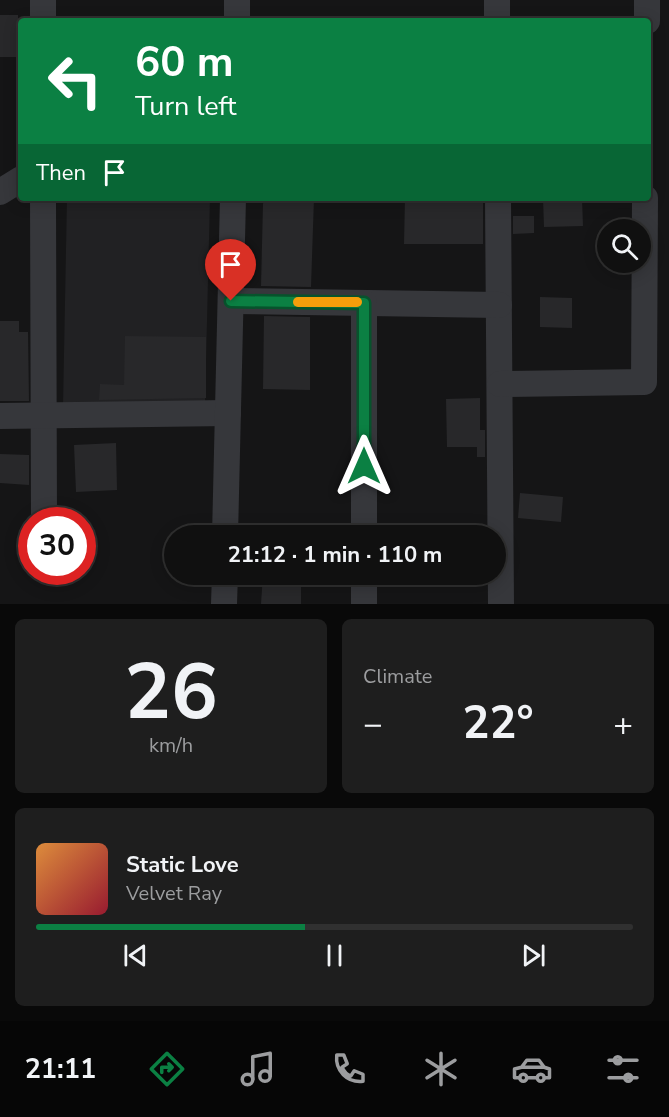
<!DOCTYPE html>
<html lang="en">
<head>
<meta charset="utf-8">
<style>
  body { margin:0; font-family:"Nunito Sans",sans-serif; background:#1e1e1e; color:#f1f3f6; height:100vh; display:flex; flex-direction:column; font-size:22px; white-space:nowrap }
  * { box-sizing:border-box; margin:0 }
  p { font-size:20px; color:#9c9d9f }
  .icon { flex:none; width:33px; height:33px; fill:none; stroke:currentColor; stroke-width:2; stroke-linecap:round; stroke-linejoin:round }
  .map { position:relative; height:604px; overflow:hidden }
  .panel { display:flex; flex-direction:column; gap:15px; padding:15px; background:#090909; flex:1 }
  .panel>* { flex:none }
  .guide { position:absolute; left:18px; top:18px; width:633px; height:183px; border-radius:6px; box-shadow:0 3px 15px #0003,0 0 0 2px #303030; background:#0b8043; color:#fff; overflow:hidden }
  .fabs { position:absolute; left:597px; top:219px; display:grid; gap:12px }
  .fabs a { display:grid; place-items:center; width:54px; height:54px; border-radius:50%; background:#101010; box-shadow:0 3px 15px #0003,0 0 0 2px #303030; font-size:30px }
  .speed { position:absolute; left:18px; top:507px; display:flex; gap:12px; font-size:30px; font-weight:700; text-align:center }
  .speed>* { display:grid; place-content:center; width:78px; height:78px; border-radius:50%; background:#101010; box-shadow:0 3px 15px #0003,0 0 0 2px #303030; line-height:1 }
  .speed .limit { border:9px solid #d22; background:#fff; color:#111 }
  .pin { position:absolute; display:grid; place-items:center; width:51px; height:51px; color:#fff; margin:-62px -26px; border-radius:50% 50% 50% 0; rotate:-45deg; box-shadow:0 0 6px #0007 }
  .pin .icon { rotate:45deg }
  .me { position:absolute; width:66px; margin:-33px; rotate:0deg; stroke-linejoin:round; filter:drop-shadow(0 0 4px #0008) }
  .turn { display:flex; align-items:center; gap:21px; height:126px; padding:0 18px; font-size:27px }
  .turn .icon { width:78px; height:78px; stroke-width:2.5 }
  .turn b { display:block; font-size:42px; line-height:51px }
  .then { display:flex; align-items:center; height:57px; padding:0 18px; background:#0003; gap:12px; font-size:22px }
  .big { font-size:45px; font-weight:700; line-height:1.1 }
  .panel .tile { flex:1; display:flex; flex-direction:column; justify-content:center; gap:9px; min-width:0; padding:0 21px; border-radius:9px; background:#1e1e1e }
  .panel .dial { align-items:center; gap:0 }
  .dial b { font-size:78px; line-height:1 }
  .song { display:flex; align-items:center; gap:18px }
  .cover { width:72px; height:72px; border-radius:9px; background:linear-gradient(135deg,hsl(30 70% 55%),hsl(350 70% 35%)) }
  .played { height:6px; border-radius:3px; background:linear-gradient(90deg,#0b8043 45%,#303030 45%) }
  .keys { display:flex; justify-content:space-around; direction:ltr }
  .heat { display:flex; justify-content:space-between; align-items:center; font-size:33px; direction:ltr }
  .panel .tiles { flex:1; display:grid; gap:15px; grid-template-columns:1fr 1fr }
  .tile:last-child { grid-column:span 2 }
  .trip { position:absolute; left:164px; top:525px; width:342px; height:60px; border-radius:30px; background:#101010; box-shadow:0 3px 15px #0003,0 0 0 2px #303030; font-weight:700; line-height:60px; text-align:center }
  .tab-bar { display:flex; height:96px; justify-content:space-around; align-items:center; background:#060606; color:#9c9d9f }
  .tab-bar .icon { width:42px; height:42px }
  .tab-bar .on { color:#0b8043 }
  .tab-bar b { font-size:27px; color:#f1f3f6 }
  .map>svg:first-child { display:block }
  .built { fill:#212123 }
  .building { fill:#28282a }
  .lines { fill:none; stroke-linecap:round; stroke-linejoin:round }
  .minor { stroke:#36373b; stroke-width:26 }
  .route-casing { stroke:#07532c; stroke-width:15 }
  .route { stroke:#0b8043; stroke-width:10 }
  .slow { stroke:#f59e0b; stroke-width:10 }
</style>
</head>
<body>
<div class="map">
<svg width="669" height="604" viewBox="0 0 669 604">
  <rect width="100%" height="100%" fill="#151516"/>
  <path class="built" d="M67 198H210L205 403 63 406Z"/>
  <g class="building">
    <path d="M0 15H18L19 57H0Z"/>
    <path d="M265 198H314L311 287 261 286 263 204Z"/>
    <path d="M405 198H483V244H404Z"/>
    <path d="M543 198H582L583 226 544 227Z"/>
    <path d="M513 216H534V233L513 234Z"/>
    <path d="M540 297 572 298V328L540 327Z"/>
    <path d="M264 316 310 317V390L263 389Z"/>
    <path d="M0 321H19V332H28L29 401H0Z"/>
    <path d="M125 336 206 337V398L99 400 100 384 124 385Z"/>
    <path d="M480 398V430H485V457H477V447H447L446 399Z"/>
    <path d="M116 443 117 490 76 492 74 445Z"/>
    <path d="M0 454 29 455V485L0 483Z"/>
    <path d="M520 493 563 497 561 522 518 518Z"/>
    <path d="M263 574H301V604H261Z"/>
  </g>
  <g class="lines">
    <g class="minor">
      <path d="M43 0V21"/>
      <path d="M497 0V21"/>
      <path d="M237 21V0"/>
      <path d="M647 21V0"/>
      <path d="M0 192 21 179"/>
      <path d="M43 198 44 520"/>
      <path d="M498 198 501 604"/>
      <path d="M231 301 499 305"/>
      <path d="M364 303V536"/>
      <path d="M500 384 644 382 645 198"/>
      <path d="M0 416 228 413"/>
      <path d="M225 536 233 198"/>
      <path d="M364 574V604"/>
      <path d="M224 604 225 574"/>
    </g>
  </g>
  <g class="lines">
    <defs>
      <path id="route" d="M231 301 364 303V466"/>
    </defs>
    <use href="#route" class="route-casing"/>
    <use href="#route" class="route"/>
    <path class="slow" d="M298 302H357"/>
  </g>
</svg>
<div class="fabs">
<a><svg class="icon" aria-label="search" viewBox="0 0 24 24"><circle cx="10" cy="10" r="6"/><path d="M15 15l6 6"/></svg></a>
</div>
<div class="speed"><div class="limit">30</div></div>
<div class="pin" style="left:231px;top:301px;background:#d93025"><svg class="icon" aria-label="arrive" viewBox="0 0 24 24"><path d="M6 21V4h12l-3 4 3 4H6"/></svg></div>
<svg class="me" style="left:364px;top:466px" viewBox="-20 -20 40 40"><path d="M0-17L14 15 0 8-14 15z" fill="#0b8043" stroke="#fff" stroke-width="4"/></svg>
<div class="trip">21:12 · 1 min · 110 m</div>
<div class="guide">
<div class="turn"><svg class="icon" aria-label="left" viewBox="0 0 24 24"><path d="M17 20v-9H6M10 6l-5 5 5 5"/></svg><div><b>60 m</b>Turn left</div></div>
<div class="then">Then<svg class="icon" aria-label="arrive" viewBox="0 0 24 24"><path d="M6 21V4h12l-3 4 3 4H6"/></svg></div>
</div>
</div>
<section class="panel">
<div class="tiles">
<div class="tile dial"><b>26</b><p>km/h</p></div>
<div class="tile"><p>Climate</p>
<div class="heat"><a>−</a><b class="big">22°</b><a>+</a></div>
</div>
<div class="tile">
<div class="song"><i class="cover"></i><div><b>Static Love</b><p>Velvet Ray</p></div></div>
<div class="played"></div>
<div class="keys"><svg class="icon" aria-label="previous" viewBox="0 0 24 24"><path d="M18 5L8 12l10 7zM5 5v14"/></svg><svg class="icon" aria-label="pause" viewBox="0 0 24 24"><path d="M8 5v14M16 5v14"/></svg><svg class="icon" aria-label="next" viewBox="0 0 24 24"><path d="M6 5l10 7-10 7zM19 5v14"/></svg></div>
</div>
</div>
</section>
<nav class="tab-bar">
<b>21:11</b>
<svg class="icon on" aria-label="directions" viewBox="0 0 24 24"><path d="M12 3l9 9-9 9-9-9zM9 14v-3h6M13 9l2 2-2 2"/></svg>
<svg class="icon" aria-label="music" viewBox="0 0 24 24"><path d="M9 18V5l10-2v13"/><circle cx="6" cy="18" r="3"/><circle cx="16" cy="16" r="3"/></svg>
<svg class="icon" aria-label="phone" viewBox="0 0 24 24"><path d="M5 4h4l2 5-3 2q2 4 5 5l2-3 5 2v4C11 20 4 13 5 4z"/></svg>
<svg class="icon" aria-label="climate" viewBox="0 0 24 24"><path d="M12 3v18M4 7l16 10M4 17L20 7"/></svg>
<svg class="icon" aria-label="car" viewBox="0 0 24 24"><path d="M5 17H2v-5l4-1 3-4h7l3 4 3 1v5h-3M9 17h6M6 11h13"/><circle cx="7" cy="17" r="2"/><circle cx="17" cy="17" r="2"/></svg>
<svg class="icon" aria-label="filters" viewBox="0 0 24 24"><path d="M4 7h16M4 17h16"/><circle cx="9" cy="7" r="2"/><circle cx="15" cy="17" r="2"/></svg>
</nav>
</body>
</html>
